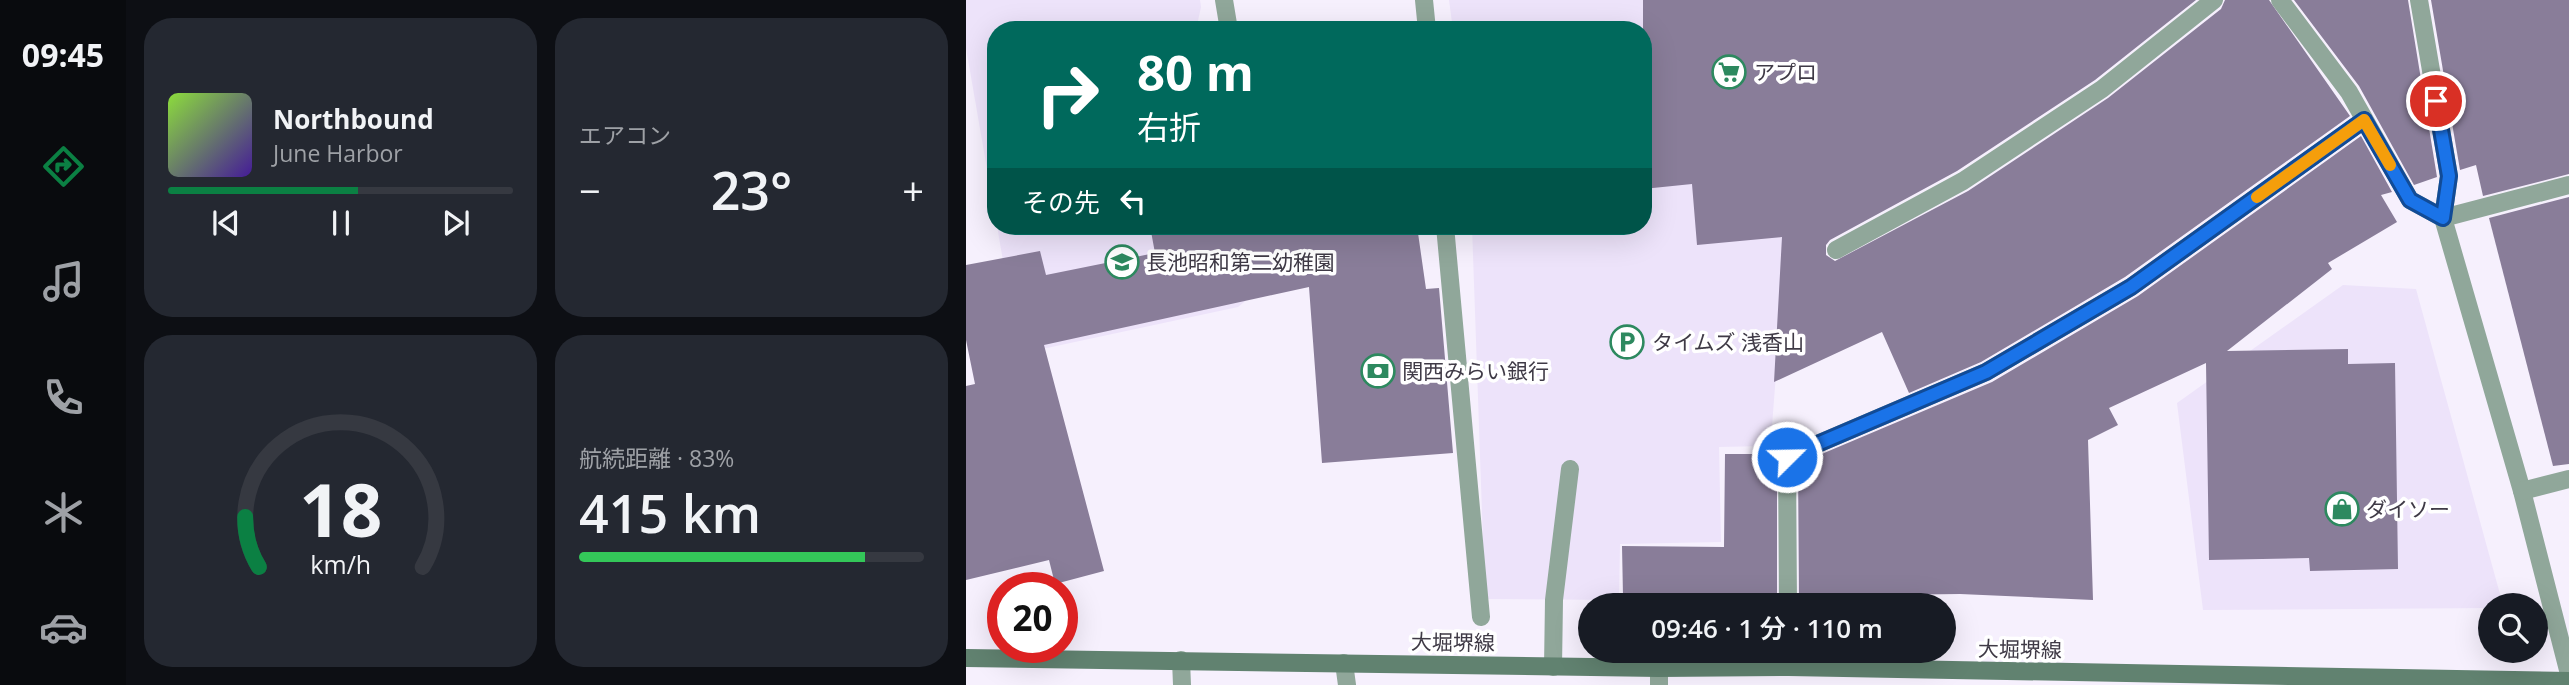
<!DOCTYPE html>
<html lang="ja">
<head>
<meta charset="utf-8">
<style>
  body { margin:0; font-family:"Open Sans","Noto Sans JP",sans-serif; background:#242831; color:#f1f3f6; height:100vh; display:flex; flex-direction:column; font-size:26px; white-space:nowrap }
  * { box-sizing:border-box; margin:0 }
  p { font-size:23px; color:#9ea1a6 }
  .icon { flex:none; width:38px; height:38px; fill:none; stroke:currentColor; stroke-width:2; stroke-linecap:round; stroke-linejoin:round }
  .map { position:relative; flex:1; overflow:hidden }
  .drawer { display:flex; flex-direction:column; gap:18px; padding:18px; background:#0d0f14; width:840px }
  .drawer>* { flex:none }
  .guide { position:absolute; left:21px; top:21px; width:665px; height:214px; border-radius:28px; box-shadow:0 7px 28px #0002; background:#00695c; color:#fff; overflow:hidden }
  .buttons { position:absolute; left:1512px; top:593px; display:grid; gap:14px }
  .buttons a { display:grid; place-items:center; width:70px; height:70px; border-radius:50%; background:#171b24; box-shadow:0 7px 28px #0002; font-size:35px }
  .speed { position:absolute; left:21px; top:572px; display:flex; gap:14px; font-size:35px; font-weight:700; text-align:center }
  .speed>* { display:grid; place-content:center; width:91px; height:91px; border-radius:50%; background:#171b24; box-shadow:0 7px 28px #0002; line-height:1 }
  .speed .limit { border:10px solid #d22; background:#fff; color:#111 }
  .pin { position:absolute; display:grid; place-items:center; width:60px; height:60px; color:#fff; margin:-30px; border:4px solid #fff; border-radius:50%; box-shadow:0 2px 7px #0007 }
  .me { position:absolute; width:77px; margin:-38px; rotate:67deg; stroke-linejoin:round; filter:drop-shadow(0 0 5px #0008) }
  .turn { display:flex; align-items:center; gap:24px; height:147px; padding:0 35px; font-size:32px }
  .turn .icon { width:91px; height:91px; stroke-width:2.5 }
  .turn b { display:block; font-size:49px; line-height:60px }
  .then { display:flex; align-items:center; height:66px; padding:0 35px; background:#0003; gap:14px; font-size:26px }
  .big { font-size:52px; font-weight:600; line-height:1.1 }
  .drawer .tile { flex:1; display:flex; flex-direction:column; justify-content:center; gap:10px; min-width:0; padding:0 24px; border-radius:28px; background:#242831 }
  .drawer .dial { align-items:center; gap:0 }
  .dial svg { height:182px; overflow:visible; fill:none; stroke:#363941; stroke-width:7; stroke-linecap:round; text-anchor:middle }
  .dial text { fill:#f1f3f6; stroke:none }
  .song { display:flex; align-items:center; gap:21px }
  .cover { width:84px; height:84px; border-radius:10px; background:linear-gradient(135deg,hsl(90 70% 55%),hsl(260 70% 35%)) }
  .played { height:7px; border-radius:4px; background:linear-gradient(90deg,#0b8043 55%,#363941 55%) }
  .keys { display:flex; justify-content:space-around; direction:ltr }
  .heat { display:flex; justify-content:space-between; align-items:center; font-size:38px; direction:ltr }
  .charge { height:10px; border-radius:5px; background:linear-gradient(90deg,#34c759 83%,#363941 0) }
  .drawer .tiles { flex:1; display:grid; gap:18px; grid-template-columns:repeat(2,1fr) }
  .trip { position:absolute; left:612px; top:593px; width:378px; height:70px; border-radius:35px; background:#171b24; box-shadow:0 7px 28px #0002; font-weight:600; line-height:70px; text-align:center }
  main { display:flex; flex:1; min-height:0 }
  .dock { display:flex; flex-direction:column; width:126px; justify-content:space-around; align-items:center; background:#090b0e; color:#9ea1a6 }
  .dock .icon { width:49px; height:49px }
  .dock .current { color:#0b8043 }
  .dock b { font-size:32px; color:#f1f3f6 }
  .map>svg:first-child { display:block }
  .built { fill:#ede3fa }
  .building { fill:#897d99 }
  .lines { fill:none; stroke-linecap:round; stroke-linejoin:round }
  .lane { stroke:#90a79a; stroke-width:18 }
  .street { stroke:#90a79a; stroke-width:18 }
  .secondary { stroke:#618270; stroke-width:18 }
  .route-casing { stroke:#114b97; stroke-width:18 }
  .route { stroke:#1a73e8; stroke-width:12 }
  .slow { stroke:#f59e0b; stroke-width:12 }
  .labels { text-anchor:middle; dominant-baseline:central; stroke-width:7; stroke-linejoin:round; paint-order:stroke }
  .poi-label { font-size:21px; fill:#3f3a46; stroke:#fff; text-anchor:start }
  .street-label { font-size:21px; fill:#3f3a46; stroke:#fff }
</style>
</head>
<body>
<main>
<nav class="dock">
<b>09:45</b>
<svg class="icon current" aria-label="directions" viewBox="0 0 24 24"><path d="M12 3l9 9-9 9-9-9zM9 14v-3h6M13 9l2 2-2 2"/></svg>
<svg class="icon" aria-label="music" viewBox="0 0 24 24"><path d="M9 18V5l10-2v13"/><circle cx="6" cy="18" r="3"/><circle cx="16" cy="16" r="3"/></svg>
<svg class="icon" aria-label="phone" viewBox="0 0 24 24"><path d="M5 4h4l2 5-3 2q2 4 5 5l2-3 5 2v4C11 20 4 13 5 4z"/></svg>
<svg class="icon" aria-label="climate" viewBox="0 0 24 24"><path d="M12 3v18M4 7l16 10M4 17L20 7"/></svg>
<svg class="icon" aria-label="car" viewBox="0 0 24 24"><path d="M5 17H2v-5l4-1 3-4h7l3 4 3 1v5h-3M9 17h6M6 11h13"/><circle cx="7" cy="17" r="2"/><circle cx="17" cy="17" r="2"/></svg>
</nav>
<section class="drawer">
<div class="tiles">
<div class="tile">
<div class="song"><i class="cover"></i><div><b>Northbound</b><p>June Harbor</p></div></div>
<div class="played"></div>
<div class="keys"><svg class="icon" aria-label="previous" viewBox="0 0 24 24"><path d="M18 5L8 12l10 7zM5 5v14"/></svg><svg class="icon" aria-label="pause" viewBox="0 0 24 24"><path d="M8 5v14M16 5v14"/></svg><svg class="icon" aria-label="next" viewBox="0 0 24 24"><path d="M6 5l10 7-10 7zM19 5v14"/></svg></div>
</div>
<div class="tile"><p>エアコン</p>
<div class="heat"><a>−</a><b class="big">23°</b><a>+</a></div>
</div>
<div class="tile dial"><svg viewBox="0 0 100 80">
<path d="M14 69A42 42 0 1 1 86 69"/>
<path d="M14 69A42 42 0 0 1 8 47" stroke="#0b8043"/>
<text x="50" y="56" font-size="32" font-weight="700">18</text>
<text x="50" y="72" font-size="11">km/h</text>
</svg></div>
<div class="tile"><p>航続距離 · 83%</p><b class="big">415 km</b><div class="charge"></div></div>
</div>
</section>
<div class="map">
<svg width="1603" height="685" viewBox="0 0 1603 685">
  <rect width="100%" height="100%" fill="#f6f0fd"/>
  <g class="built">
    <path d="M0 0H234L235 7 230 30H30V221L0 48Z"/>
    <path d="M483 0H878L820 243 806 426 799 446 753 447 755 542 654 544 653 600 519 599 506 226H677V30H487Z"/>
    <path d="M31 226H267L283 298 272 307 53 354Z"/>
    <path d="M1377 285 1450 289 1537 605 1524 606V608L1237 610 1211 403Z"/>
  </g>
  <g class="building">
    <path d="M677 0H1230L1129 80 991 171 864 240 860 245V255L869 261 1002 191 1142 98 1255 9 1259 0H1303L1384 116 1159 277 1015 362 943 393 916 332 808 382 816 237 731 245 726 184 677 189Z"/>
    <path d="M1328 0H1442L1471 177 1448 185 1393 86Z"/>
    <path d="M1465 0H1603V174L1517 196 1510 165 1494 170Z"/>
    <path d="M1395 136 1426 192 1415 195 1431 222 1362 263 1366 269 1261 351 1382 349V364L1429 363 1432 569 1344 571 1343 558 1243 560 1240 363 1143 408 1152 425 1122 440 1127 600 994 594 833 596 832 464 1026 382 1172 296Z"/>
    <path d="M1603 197V464L1587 466 1523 218Z"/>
    <path d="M184 226H451L460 289 473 288 487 453 356 463 343 287 78 345 138 571 89 584 83 560 0 580V386L9 384 0 340V265L74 251 80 275 189 253Z"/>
    <path d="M759 454H811V596H657L656 546 758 547Z"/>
  </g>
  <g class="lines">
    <g class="lane">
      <path d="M458 0 461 30"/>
      <path d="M479 226 515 617"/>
      <path d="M870 250 997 181 1136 89 1248 0"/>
      <path d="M822 606 821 457 1020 372 1165 287 1398 120"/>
      <path d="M823 651V667"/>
      <path d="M378 663 381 685"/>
      <path d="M587 667 588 600 604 469"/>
    </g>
    <g class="street">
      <path d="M258 0 263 30"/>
      <path d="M1314 0 1383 92 1444 200 1477 218 1603 185"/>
      <path d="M1453 0 1483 176 1477 218 1556 491 1603 674"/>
      <path d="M1556 491 1603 479"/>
      <path d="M215 660 216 685"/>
      <path d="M693 668V685"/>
    </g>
    <path class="secondary" d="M0 658 693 668 823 667 1603 681"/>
  </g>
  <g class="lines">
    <defs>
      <path id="route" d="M821 457 1020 372 1165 287 1398 120 1444 200 1477 218 1483 176 1470 101"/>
    </defs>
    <use href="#route" class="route-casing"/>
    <use href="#route" class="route"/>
    <path class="slow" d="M1291 197 1398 120 1424 165"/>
  </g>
  <defs>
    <symbol id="supermarket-ring" viewBox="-11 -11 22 22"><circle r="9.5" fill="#fff" stroke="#2d895f" stroke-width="1.5"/><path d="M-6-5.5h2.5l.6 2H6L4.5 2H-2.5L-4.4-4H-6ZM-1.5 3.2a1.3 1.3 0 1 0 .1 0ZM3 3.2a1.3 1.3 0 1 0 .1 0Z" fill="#2d895f"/></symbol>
    <symbol id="school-ring" viewBox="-11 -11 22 22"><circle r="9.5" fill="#fff" stroke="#2d895f" stroke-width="1.5"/><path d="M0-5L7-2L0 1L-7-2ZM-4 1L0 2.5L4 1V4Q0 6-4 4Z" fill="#2d895f"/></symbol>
    <symbol id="parking-ring" viewBox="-11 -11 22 22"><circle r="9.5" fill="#fff" stroke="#2d895f" stroke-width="1.5"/><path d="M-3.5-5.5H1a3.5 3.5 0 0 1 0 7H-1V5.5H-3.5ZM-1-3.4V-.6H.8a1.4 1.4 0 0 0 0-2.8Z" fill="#2d895f"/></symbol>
    <symbol id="bank-ring" viewBox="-11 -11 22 22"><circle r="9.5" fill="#fff" stroke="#2d895f" stroke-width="1.5"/><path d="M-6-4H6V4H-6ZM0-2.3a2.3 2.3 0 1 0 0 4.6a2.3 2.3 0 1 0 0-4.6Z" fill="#2d895f"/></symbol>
    <symbol id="shop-ring" viewBox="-11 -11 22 22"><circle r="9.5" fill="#fff" stroke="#2d895f" stroke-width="1.5"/><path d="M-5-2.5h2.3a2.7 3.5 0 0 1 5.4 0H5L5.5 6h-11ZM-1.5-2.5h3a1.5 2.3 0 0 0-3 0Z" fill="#2d895f"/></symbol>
  </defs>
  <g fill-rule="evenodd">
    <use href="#supermarket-ring" x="744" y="53" width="38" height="38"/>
    <use href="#school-ring" x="137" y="243" width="38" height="38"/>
    <use href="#parking-ring" x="642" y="323" width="38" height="38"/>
    <use href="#bank-ring" x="393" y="352" width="38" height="38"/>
    <use href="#shop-ring" x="1357" y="490" width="38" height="38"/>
  </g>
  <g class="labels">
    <g class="poi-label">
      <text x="788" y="72">アプロ</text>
      <text x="180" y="262">長池昭和第二幼稚園</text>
      <text x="686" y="342">タイムズ 浅香山</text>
      <text x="436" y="371">関西みらい銀行</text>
      <text x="1400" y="509">ダイソー</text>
    </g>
    <g class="street-label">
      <text transform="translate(487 642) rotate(1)">大堀堺線</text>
      <text transform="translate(1054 649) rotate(1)">大堀堺線</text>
    </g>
  </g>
</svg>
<div class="buttons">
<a><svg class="icon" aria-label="search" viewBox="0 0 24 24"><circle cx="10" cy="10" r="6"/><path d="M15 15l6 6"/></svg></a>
</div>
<div class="speed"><div class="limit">20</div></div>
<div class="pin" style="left:1470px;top:101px;background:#d93025"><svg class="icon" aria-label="arrive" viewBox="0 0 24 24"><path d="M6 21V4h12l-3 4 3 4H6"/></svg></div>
<svg class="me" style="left:821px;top:457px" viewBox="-20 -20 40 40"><circle r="17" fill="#1a73e8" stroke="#fff" stroke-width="3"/><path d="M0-11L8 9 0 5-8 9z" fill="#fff"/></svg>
<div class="trip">09:46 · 1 分 · 110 m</div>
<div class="guide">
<div class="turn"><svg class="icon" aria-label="right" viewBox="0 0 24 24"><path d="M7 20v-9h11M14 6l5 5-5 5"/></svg><div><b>80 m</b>右折</div></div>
<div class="then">その先<svg class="icon" aria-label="left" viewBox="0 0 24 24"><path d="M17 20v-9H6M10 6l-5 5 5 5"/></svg></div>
</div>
</div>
</main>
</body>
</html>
